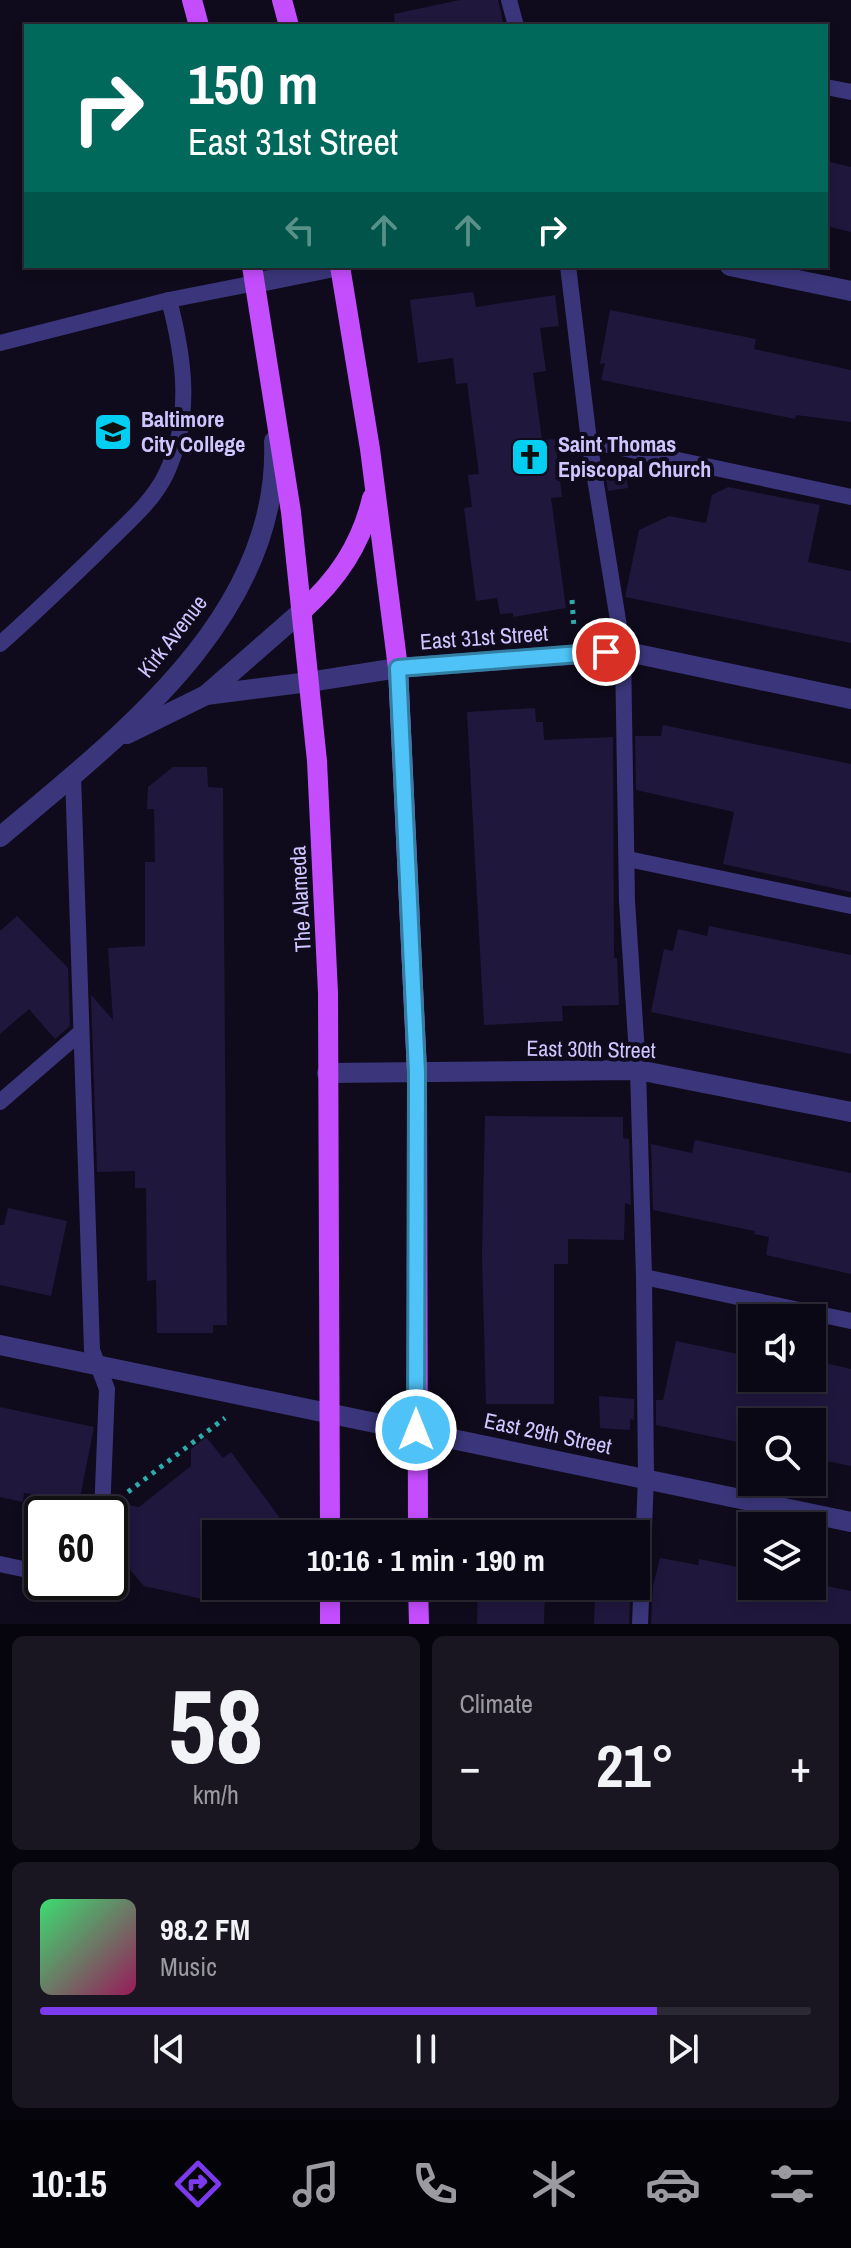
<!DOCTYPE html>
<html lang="en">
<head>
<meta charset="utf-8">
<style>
  body { margin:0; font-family:"Archivo Narrow",sans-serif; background:#191622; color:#f1f3f6; height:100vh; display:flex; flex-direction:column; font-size:30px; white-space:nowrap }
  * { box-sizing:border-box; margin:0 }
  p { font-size:26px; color:#9a9aa0 }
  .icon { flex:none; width:44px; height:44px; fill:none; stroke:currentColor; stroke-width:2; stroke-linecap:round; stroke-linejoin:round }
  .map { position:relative; height:1624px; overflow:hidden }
  .panel { display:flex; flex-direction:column; gap:12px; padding:12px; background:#06040c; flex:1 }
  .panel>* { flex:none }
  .banner { position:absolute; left:24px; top:24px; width:804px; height:244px; border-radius:0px; box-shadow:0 4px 12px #0003,0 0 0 2px #2b2934; background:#00695c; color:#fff; overflow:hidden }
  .fabs { position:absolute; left:738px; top:1304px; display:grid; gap:16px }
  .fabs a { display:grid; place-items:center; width:88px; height:88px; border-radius:0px; background:#0b0815; box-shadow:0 4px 12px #0003,0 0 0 2px #2b2934; font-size:40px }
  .speed { position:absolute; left:24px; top:1496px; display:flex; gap:16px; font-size:40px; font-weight:700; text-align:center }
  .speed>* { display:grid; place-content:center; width:104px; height:104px; border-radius:50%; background:#0b0815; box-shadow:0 4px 12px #0003,0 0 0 2px #2b2934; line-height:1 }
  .speed .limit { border:4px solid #111; border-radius:12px; background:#fff; color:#111 }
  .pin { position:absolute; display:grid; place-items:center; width:68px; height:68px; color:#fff; margin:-34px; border:4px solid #fff; border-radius:50%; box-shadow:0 2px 8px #0007 }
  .me { position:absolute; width:88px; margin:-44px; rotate:0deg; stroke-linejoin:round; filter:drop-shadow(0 0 6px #0008) }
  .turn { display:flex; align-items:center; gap:28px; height:168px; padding:0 32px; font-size:36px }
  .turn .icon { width:104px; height:104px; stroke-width:2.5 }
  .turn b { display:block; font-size:56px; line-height:68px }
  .lanes { display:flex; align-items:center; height:76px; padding:0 32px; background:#0003; justify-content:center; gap:40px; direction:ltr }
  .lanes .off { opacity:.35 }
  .big { font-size:60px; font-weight:700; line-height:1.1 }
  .panel .card { flex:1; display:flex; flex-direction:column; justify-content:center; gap:12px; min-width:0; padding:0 28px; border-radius:12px; background:#191622 }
  .panel .dial { align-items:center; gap:0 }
  .dial b { font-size:104px; line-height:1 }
  .song { display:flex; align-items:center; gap:24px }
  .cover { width:96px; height:96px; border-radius:12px; background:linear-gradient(135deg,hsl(140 70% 55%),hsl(330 70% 35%)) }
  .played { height:8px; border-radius:4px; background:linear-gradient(90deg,#7c3aed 80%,#2b2934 80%) }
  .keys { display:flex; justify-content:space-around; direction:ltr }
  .heat { display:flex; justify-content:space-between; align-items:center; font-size:44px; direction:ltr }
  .panel .tiles { flex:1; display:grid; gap:12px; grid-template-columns:1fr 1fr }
  .card:last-child { grid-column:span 2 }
  .trip { position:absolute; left:202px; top:1520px; width:448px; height:80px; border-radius:0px; background:#0b0815; box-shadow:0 4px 12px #0003,0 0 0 2px #2b2934; font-weight:700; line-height:80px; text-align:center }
  .menu { display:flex; height:128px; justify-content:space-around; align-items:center; background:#040308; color:#9a9aa0 }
  .menu .icon { width:56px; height:56px }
  .menu .on { color:#7c3aed }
  .menu b { font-size:36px; color:#f1f3f6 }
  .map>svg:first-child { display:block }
  .building { fill:#20173d }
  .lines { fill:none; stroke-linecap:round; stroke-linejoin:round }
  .path { stroke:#2cacaa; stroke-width:5; stroke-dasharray:4 6; stroke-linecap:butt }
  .service { stroke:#3b367b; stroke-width:16 }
  .minor { stroke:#3b367b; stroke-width:20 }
  .tertiary { stroke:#3b367b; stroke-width:20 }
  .primary { stroke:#c44dfe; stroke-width:20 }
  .route-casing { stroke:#337fa1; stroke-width:20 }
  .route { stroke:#4fc3f7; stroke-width:14 }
  .labels { text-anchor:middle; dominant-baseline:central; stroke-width:8; stroke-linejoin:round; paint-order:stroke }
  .poi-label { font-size:22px; font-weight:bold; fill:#cfc6ff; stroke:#0f0b1c; text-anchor:start }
  .street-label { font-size:22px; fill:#cfc6ff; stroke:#0f0b1c }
</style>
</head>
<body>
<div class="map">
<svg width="851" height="1624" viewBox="0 0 851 1624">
  <rect width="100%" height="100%" fill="#0f0b1c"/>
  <g class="building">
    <path d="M460 0H498L504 26H395L394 14Z"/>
    <path d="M826 161 851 167V232L826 226Z"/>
    <path d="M473 292 476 307 555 295 559 326 540 328 546 371 533 373 542 440 555 439 562 497 551 498 566 608 513 617V613L500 614 497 598 476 601 464 508 472 507 468 475 479 474 467 383 456 384 453 358 418 363 410 300Z"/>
    <path d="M610 310 756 339 754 349 851 370V422L796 415 795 419 601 380 605 363 600 364Z"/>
    <path d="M624 462 628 488 608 491 604 465Z"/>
    <path d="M728 487 820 505 808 562 851 571V643L625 597 639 530 669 516 706 523 712 495Z"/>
    <path d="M535 708 536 722H543L544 740 613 737 614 958H617L619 1005 562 1006 563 1021 484 1025 467 712Z"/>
    <path d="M663 725 851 764V892L723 864 734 812 636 790 635 736H661Z"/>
    <path d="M173 767H207L208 787 223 788 227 1325H213V1333H157L156 1280 147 1281 146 1188H135V1171L97 1172 91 995 113 1020 108 948 145 946V862H155L154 809H147L148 787Z"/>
    <path d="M17 916 68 968 70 1026 55 1039 29 1009 0 1034V931Z"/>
    <path d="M709 926 851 955V1054L651 1012 664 949 673 951 678 929 707 936Z"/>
    <path d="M485 1116 623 1117V1138L629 1139 631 1205 625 1203 624 1240 568 1239V1264H554V1404H486L482 1254Z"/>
    <path d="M695 1140 851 1173V1274L766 1255 769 1237 754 1234 755 1231 653 1210 651 1144 692 1153Z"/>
    <path d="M8 1208 67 1221 51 1296 0 1285V1225H4Z"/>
    <path d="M676 1341 752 1357V1378H812V1360L851 1369V1466L812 1458V1422H752V1445L656 1425V1400H663Z"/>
    <path d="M599 1396 634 1399V1420L630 1419V1430L600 1428Z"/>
    <path d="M0 1407 94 1427 79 1503 24 1493 23 1502 0 1497Z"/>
    <path d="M206 1437 223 1458 231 1452 280 1518 260 1534H216V1602L144 1586 117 1555 116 1515 129 1505 139 1507 191 1466V1449Z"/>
    <path d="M660 1558 698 1565 699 1559 752 1570V1586H812V1583L851 1591V1624H651L653 1586Z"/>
    <path d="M478 1586H545L544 1624H477Z"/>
    <path d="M595 1586H631L629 1624H594Z"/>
  </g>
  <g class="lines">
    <g class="path">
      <path d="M572 600 574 628"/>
      <path d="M128 1492 225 1418"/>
    </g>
    <g class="service">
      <path d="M509 0 516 26"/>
      <path d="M826 87 851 92"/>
      <path d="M568 266 589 441 623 651 627 901 638 1070 644 1277 646 1478 640 1624"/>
      <path d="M0 343 169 300 255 283"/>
      <path d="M589 441 851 497"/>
      <path d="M0 644C34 614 66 583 98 552 121 528 152 504 166 474 193 417 184 357 169 300"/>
      <path d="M73 775 92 1350 107 1389 102 1514"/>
      <path d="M628 859 851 906"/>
      <path d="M0 1102 81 1032"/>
      <path d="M644 1277 851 1321"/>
      <path d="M0 1564 42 1573"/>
      <path d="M86 1582H99"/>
    </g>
    <g class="minor">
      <path d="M730 266 851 291"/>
      <path d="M255 283 339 266"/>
      <path d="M309 682 398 668 623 651 851 699"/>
      <path d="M327 1073 638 1070 851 1112"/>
      <path d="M0 1345 851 1522"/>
    </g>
    <g class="tertiary">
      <path d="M206 695 309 682"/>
      <path d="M127 734 206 695 302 611"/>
      <path d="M0 837C120 736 281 615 274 441"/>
    </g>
    <g class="primary">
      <path d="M192 0 199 26"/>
      <path d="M282 0 289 26"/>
      <path d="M252 266 291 512 317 761 328 993 330 1534"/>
      <path d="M340 266 370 449 398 668 417 1072 418 1534"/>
      <path d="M302 611C337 580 361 545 372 498"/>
      <path d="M330 1586V1624"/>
      <path d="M418 1586 419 1624"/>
    </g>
  </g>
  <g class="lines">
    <defs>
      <path id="route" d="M416 1430 417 1072 398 668 606 652"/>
    </defs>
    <use href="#route" class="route-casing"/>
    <use href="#route" class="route"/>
  </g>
  <defs>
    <symbol id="school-square" viewBox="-11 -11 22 22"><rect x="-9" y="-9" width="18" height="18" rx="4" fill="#01cef0" stroke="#0f0b1c"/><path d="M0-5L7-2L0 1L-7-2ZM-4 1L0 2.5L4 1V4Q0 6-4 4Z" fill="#111"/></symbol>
    <symbol id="church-square" viewBox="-11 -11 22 22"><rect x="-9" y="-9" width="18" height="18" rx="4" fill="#01cef0" stroke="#0f0b1c"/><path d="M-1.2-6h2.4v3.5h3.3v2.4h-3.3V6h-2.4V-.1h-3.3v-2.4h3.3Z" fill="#111"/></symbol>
  </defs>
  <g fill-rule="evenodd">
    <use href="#school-square" x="91" y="410" width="44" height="44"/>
    <use href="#church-square" x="508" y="435" width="44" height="44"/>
  </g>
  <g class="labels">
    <g class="poi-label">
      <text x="141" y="419">Baltimore<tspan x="141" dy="25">City College</tspan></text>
      <text x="558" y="444">Saint Thomas<tspan x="558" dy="25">Episcopal Church</tspan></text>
    </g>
    <g class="street-label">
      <text transform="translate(172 636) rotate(-52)">Kirk Avenue</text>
      <text transform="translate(484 637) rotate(-4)">East 31st Street</text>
      <text transform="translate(300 899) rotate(-93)">The Alameda</text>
      <text transform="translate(591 1049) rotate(1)">East 30th Street</text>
      <text transform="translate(548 1433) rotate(12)">East 29th Street</text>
    </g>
  </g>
</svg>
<div class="fabs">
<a><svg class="icon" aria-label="sound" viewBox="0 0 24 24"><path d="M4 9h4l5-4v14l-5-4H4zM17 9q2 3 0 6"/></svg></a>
<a><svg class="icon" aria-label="search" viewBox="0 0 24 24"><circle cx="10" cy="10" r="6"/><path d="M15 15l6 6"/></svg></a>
<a><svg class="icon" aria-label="layers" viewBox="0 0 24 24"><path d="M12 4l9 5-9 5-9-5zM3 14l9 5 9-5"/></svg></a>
</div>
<div class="speed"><div class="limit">60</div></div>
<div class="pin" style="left:606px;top:652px;background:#d93025"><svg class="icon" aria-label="arrive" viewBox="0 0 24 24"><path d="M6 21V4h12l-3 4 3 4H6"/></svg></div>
<svg class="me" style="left:416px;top:1430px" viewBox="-20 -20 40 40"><circle r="17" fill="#4fc3f7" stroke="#fff" stroke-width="3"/><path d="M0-11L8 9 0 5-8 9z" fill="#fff"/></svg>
<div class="trip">10:16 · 1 min · 190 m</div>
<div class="banner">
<div class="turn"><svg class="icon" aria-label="right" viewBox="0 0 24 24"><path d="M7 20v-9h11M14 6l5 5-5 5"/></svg><div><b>150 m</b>East 31st Street</div></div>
<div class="lanes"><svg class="icon off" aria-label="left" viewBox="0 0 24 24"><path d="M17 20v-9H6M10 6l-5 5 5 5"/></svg><svg class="icon off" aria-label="ahead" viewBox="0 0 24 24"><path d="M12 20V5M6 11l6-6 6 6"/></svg><svg class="icon off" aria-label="ahead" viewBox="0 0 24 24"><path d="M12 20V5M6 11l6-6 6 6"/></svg><svg class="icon" aria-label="right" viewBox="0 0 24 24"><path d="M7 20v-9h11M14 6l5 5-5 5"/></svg></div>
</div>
</div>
<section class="panel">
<div class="tiles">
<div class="card dial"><b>58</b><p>km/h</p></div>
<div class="card"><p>Climate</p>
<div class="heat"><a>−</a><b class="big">21°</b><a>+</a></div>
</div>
<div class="card">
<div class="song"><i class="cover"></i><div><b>98.2 FM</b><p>Music</p></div></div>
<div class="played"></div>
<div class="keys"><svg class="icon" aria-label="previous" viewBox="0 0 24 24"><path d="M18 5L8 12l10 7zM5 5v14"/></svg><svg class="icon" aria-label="pause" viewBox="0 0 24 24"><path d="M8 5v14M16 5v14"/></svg><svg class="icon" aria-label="next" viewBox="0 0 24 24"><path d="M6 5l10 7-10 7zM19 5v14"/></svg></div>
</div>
</div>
</section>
<nav class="menu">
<b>10:15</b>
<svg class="icon on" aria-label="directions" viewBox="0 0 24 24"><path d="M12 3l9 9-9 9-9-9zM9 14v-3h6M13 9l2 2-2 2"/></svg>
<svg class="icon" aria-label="music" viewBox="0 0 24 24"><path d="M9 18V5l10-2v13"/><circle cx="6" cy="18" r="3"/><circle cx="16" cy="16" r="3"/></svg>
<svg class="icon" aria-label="phone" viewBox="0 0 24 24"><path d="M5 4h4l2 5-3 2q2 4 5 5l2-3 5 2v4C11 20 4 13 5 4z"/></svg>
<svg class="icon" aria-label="climate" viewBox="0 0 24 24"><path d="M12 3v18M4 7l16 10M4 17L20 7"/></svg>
<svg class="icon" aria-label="car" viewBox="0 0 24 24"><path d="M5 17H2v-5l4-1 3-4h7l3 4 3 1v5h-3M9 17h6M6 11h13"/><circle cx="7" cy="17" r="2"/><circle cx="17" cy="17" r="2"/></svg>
<svg class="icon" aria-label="filters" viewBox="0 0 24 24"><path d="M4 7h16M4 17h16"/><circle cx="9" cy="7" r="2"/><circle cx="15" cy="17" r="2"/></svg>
</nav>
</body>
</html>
